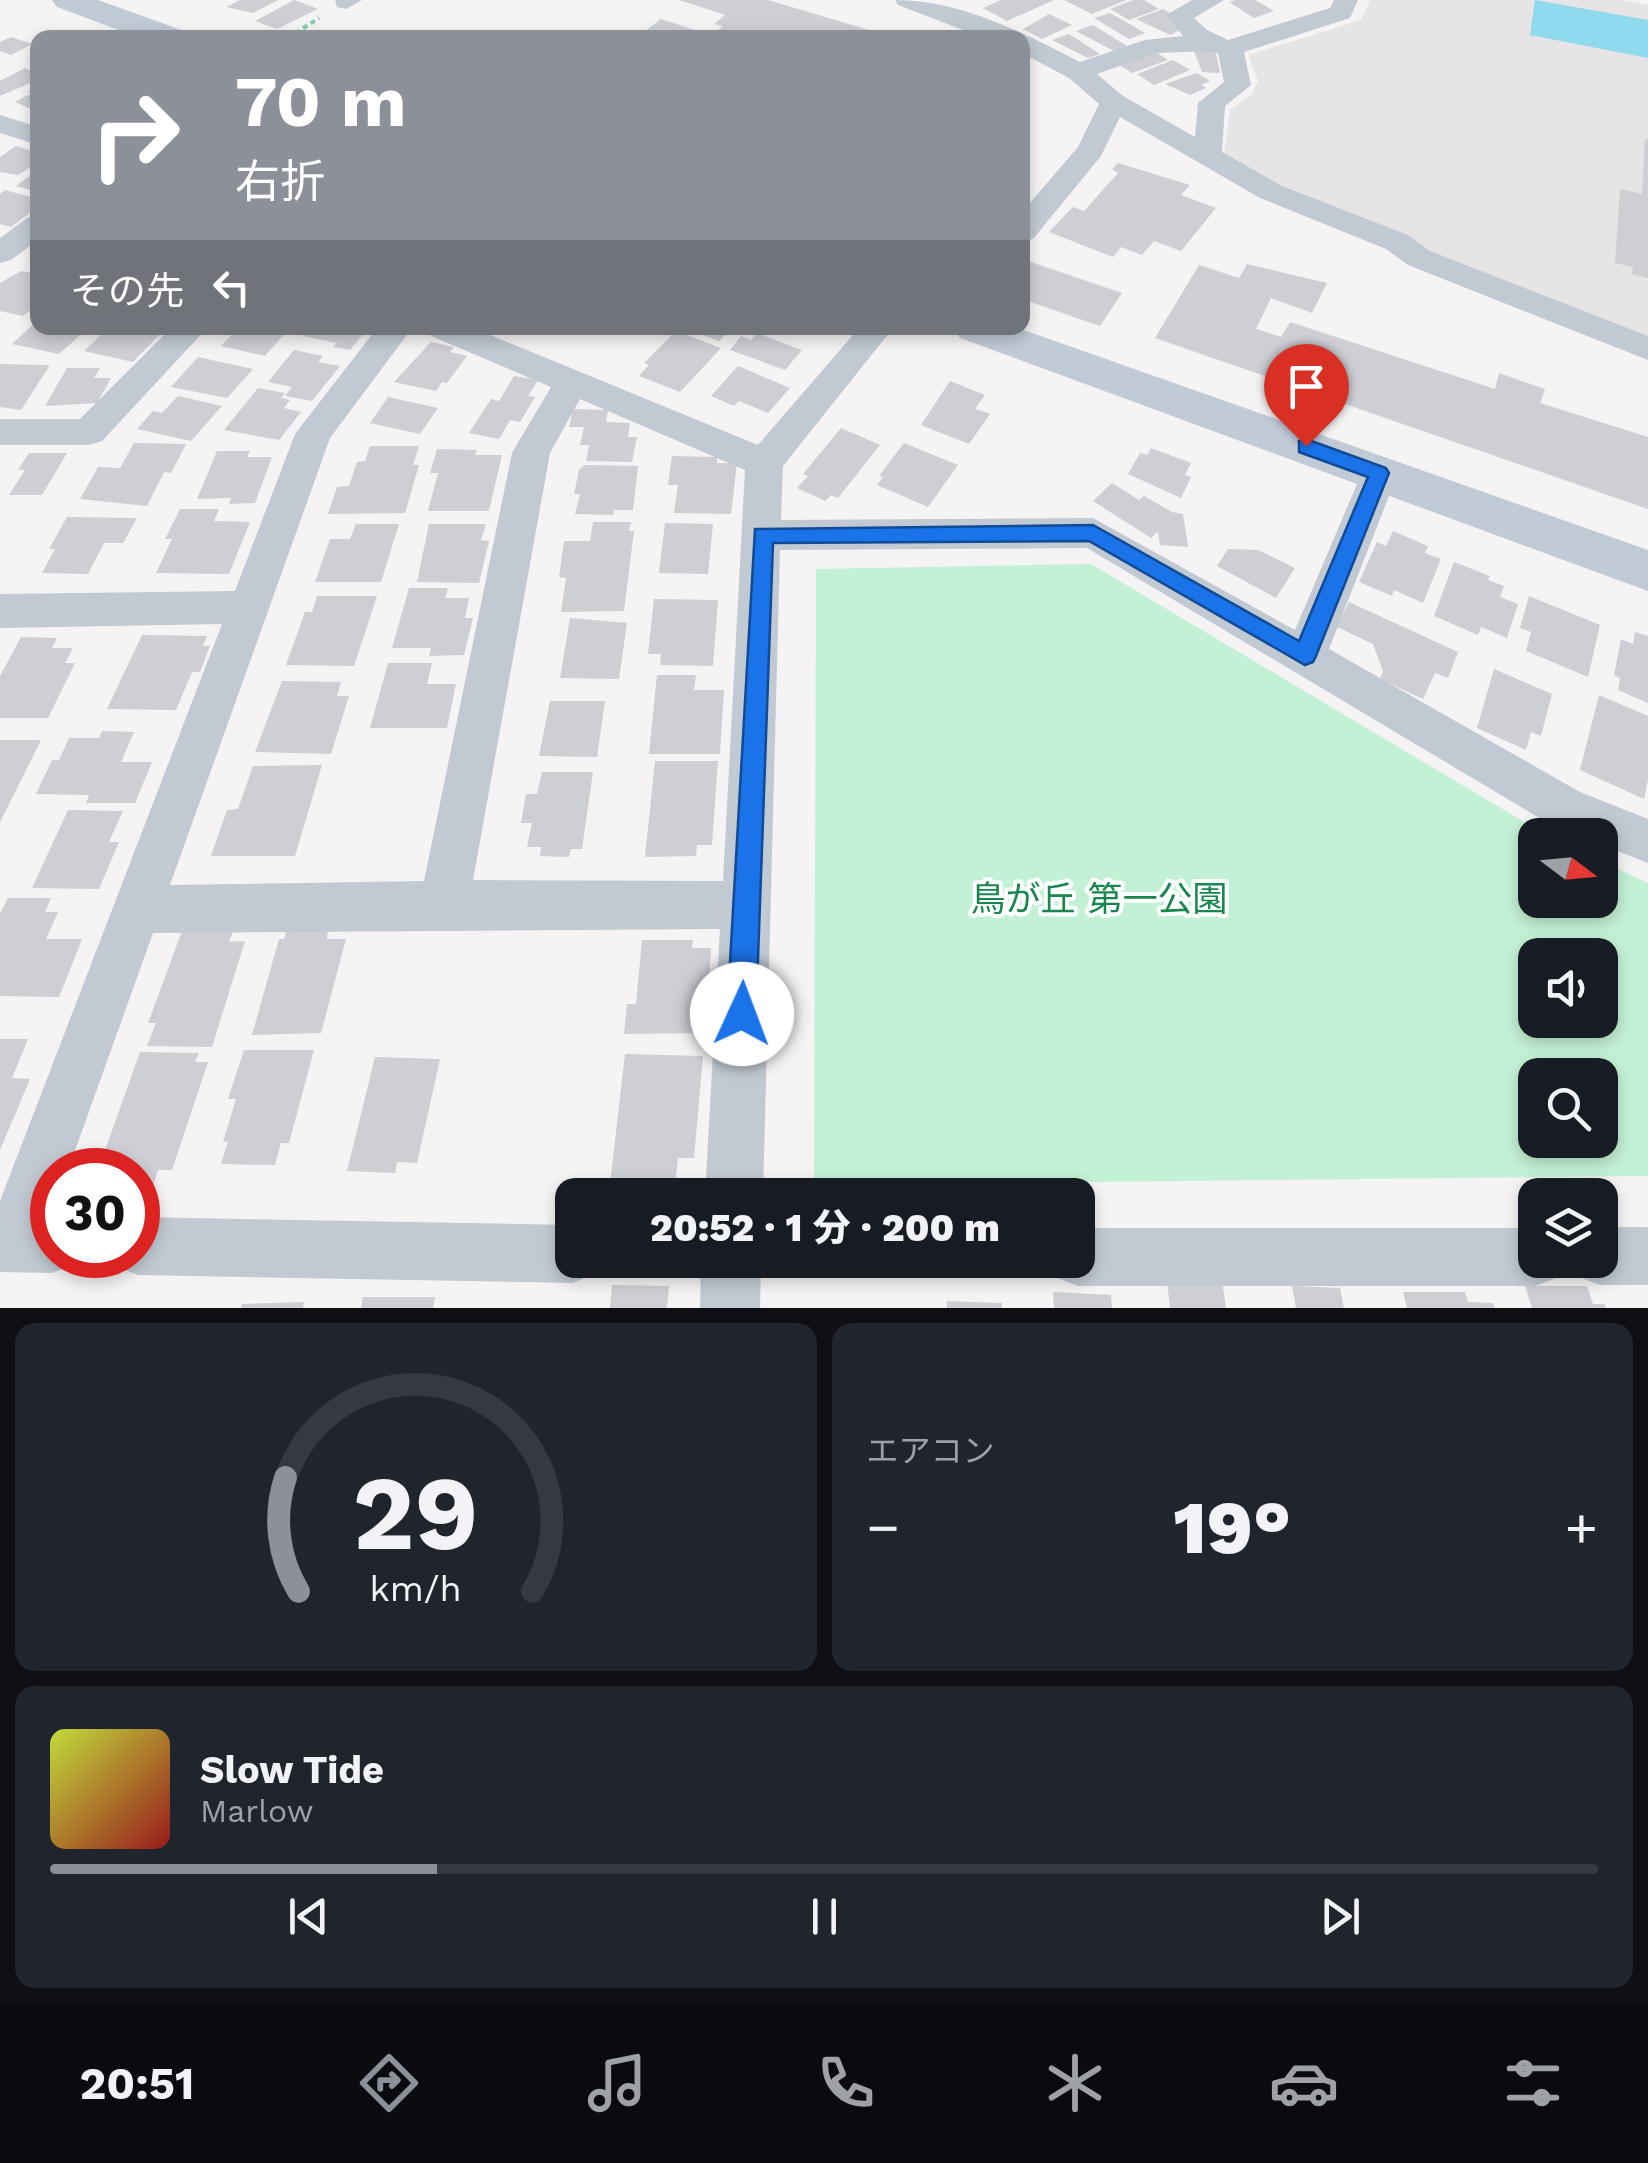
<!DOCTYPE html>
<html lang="ja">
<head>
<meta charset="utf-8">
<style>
  body { margin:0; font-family:"Work Sans","Noto Sans JP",sans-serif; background:#20242c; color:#f1f3f6; height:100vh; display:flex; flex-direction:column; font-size:38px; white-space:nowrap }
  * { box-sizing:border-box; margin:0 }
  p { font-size:32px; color:#9ea1a6 }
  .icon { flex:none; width:55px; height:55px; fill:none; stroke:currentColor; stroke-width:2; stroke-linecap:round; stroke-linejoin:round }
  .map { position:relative; height:1308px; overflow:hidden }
  .details { display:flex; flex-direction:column; gap:15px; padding:15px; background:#0d0f14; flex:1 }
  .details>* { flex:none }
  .top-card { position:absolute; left:30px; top:30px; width:1000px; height:305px; border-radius:20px; box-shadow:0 5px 15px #0003; background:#8c9099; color:#fff; overflow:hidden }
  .needle { width:65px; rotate:106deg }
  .tools { position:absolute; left:1518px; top:818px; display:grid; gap:20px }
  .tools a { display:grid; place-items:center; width:100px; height:100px; border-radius:20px; background:#171b24; box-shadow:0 5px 15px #0003; font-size:50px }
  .speed { position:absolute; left:30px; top:1148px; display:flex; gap:20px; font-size:50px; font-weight:700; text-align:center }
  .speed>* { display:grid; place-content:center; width:130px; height:130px; border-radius:50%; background:#171b24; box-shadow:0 5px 15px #0003; line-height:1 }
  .speed .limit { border:15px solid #d22; background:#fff; color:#111 }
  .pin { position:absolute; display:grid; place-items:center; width:85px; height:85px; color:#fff; margin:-102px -42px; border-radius:50% 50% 50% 0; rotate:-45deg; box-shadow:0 0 10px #0007 }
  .pin .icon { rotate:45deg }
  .me { position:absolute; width:110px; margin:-55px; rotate:2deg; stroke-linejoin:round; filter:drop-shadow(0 0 8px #0008) }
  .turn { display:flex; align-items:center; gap:35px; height:210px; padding:0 40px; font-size:45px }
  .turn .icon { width:130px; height:130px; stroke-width:2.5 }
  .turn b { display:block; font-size:70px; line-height:85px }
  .then { display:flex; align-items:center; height:95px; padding:0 40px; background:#0003; gap:20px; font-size:38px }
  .big { font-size:75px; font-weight:800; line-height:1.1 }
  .details .card { flex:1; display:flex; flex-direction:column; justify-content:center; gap:15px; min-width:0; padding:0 35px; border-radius:20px; background:#20242c }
  .details .dial { align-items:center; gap:0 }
  .dial svg { height:260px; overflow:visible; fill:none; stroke:#363941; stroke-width:7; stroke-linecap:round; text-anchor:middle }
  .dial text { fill:#f1f3f6; stroke:none }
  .song { display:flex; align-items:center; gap:30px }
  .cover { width:120px; height:120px; border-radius:15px; background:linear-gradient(135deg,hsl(70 70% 55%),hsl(0 70% 35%)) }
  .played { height:10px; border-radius:5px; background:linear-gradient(90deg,#8c9099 25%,#363941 25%) }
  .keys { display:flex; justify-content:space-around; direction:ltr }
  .heat { display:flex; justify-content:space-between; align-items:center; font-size:55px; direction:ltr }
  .details .tiles { flex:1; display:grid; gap:15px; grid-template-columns:1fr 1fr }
  .card:last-child { grid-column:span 2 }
  .trip { position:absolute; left:555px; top:1178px; width:540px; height:100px; border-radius:20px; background:#171b24; box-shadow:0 5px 15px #0003; font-weight:800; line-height:100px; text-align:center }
  .dock { display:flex; height:160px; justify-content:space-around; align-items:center; background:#090b0e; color:#9ea1a6 }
  .dock .icon { width:70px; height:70px }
  .dock .on { color:#8c9099 }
  .dock b { font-size:45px; color:#f1f3f6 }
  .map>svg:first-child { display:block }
  .education { fill:#e6e4e5 }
  .green { fill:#c3f1d5; fill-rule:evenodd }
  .water { fill:#90daee }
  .building { fill:#cdcfd5 }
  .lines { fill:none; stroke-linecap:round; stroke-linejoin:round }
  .path { stroke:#7ad0a6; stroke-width:4; stroke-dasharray:5 4; stroke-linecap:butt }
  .lane { fill:#c1cad2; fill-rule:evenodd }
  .street { fill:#c1cad2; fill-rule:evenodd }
  .secondary { fill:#c1cbd6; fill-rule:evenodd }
  .route { fill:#1a73e8; stroke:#114b97; stroke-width:2.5 }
  .labels { text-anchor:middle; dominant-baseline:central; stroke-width:8; stroke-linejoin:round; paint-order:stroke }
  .park-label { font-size:35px; fill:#17864f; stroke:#fff }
</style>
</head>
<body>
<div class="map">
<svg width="1648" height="1308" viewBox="0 0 1648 1308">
  <rect width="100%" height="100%" fill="#f5f3f3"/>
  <path class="education" d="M1370 0H1621L1648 5V338L1431 258 1281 187 1224 155 1230 110 1252 94 1258 81 1248 55 1361 20Z"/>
  <path class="green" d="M1091 564 1546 835H1535V900H1600V861L1648 883V1176L814 1185 816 569ZM1535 955H1600V1020H1535ZM1535 1075H1600V1140H1535Z"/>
  <path class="water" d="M1535 0 1648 20V58L1530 35Z"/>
  <g class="building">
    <path d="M240 0H278L253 13 226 7Z"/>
    <path d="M294 0 318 9 277 29 255 21Z"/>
    <path d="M679 0H768L896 38H769L757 34 738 38 717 31 723 26 714 24 725 15Z"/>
    <path d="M1001 0H1054L1007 21 983 8Z"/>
    <path d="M1064 0H1126L1092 14Z"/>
    <path d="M1133 0H1144L1159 9 1129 20 1110 9Z"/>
    <path d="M1236 0H1255L1274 11 1254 18 1229 2Z"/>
    <path d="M1163 9 1180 19 1171 22 1182 28 1178 31 1170 35 1136 19Z"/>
    <path d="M1110 13 1145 33 1129 39 1094 18Z"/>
    <path d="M1049 14 1072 25 1042 39 1023 29Z"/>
    <path d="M661 19 716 37V38H636Z"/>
    <path d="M1093 25 1127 46 1114 51 1076 31Z"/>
    <path d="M1069 34 1100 54 1088 58 1052 40Z"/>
    <path d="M11 37 32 44 11 55 0 51V42Z"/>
    <path d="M1150 48 1168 60 1132 73 1116 63Z"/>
    <path d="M1193 48 1215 49 1220 73 1202 72Z"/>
    <path d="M1173 60 1190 70 1154 85 1137 74Z"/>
    <path d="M25 68 38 74 32 80 35 81 0 96V81Z"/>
    <path d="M1197 73 1210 81 1201 85 1206 88 1190 95 1165 84Z"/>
    <path d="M38 87V112L15 102 32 93 28 92Z"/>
    <path d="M1645 139H1648V278L1632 274 1633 267 1615 263 1620 189 1642 194Z"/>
    <path d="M16 146 38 153V162L18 175 0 172V157Z"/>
    <path d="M1118 163 1190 185 1181 195 1216 208 1181 251 1154 241 1142 255 1121 247 1113 257 1049 232 1073 207 1084 211 1118 173 1112 169Z"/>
    <path d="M38 164V192L16 186 35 172 29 170Z"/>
    <path d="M5 190 38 199 32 208 35 209 11 227 0 224V194Z"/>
    <path d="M1022 259 1122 293 1100 326 1022 299Z"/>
    <path d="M1247 264 1327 283 1312 313 1271 298 1256 329 1281 337 1290 322 1495 389 1499 373 1545 389 1540 403 1648 437V509L1155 338 1199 265 1239 278Z"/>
    <path d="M21 271 38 274V304L23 316 0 311V283Z"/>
    <path d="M38 320V328H88L59 354 12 344Z"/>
    <path d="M108 328H145L161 333 133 362 84 351Z"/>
    <path d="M238 328H283L281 330 287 331 265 356 221 346Z"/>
    <path d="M310 328H368L350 350 333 347 337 343 303 336Z"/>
    <path d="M684 328H732L719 341Z"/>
    <path d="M676 331 721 348 680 392 639 376 649 365 644 363Z"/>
    <path d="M757 333 802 350 785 370 730 350 741 336 751 340Z"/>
    <path d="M431 342 454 347 450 352 467 356 447 383 442 382 436 391 394 382Z"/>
    <path d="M294 350 323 356 318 362 340 366 312 401 285 396 292 387 268 382Z"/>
    <path d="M198 357 253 369 227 398 171 387Z"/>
    <path d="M0 364 50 365 21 410 0 407Z"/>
    <path d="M738 366 790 388 768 413 739 401 734 406 711 396Z"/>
    <path d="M67 368H100L94 378H111L97 403 45 406Z"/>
    <path d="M514 376 538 380 528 396 535 397 520 422 510 420 499 439 469 433 491 399 499 401Z"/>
    <path d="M950 381 985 395 975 409 990 414 969 444 921 425Z"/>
    <path d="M258 388 285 393 281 398 290 400 284 408 301 412 279 440 224 430Z"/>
    <path d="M178 396 222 406 191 441 137 429 153 411 162 413Z"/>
    <path d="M388 397 438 408 420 434 370 423Z"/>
    <path d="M573 409 608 410 606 422 630 423 628 437H637L632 462 586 461 589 445H580L584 427H569Z"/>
    <path d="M841 428 880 445 838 498 831 495 825 501 797 488 808 476 803 474Z"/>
    <path d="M134 443 186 444 171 473 164 472 147 506 80 499 98 467 120 468Z"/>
    <path d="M904 443 958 465 928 507 877 485 883 477 879 476Z"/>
    <path d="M370 446H419L413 465H419L405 513 328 514 337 487 349 486 357 462 365 461Z"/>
    <path d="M1151 448 1191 463 1185 475 1191 477 1181 498 1128 474 1140 453 1147 455Z"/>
    <path d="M437 449 477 450 475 455H502L489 511H428L438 473H430Z"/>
    <path d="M217 451H250L247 457H272L255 503 229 504 231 498 197 499Z"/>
    <path d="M29 453H67L42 495H9L25 470H18Z"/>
    <path d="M672 456 717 457V463H737L731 514 674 513 678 485H668Z"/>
    <path d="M584 465 638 466 633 510H614L613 515 575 514 580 494H574L579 470Z"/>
    <path d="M1112 483 1139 500 1144 496 1172 512 1183 514 1188 547 1160 545 1158 531 1151 538 1093 501Z"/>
    <path d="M180 509H219L214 521 250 522 229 574 156 573 172 539H165Z"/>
    <path d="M67 517 137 518 123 543H104L88 574 42 573 55 549H49Z"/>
    <path d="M593 522H631L629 531H634L624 611 561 612 566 578 559 577 564 541H590Z"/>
    <path d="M665 523 713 524 708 574 659 573Z"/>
    <path d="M356 524H399L381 582H315L330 539H350Z"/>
    <path d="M429 524H486L481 540 489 541 479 583 417 582Z"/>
    <path d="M1393 531 1428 546 1425 553 1441 559 1423 603 1394 590 1392 596 1359 582 1377 542 1386 546Z"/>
    <path d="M1228 549 1258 550 1295 568 1276 598 1217 566Z"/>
    <path d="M1454 562 1490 576 1488 580 1504 586 1500 597 1518 604 1507 638 1481 627 1478 635 1434 616Z"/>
    <path d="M409 588H448L445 598H469L465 618H473L464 655 429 656 431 648H392Z"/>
    <path d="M317 596H377L354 666 286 665 305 612H312Z"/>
    <path d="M1529 596 1600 625 1588 677 1526 651 1531 632 1520 628Z"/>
    <path d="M654 599 718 600 713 666 660 665 661 654H648Z"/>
    <path d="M1349 602 1458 652 1448 678 1435 673 1423 699 1380 679 1383 671 1373 644 1337 627Z"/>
    <path d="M570 618 627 623 619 679 560 678Z"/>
    <path d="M1635 632 1648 636V703L1618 690 1620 678 1614 675 1621 639 1633 644Z"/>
    <path d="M142 635 207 636 203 646H210L200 672H192L176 710 107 709Z"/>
    <path d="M21 637 57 638 52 648H73L65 663H75L48 718H0V676Z"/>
    <path d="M388 663H432L427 684H456L447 728H370Z"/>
    <path d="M1494 669 1552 694 1541 736 1531 732 1526 750 1477 728Z"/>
    <path d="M657 675H696L694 690H724L720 754H649Z"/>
    <path d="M282 681 341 682 337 696H349L331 754 255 752Z"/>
    <path d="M1599 695 1648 716V780L1644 799 1580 770Z"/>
    <path d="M550 701H605L597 757 539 756Z"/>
    <path d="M102 731 134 732 121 762H152L135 803H86L89 795 36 794 52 760H59L69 738H99Z"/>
    <path d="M0 740H41L0 822Z"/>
    <path d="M655 761H718L712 845H697L696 856 645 857Z"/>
    <path d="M322 765 295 856H211L227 810 238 809 253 766Z"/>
    <path d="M542 772H593L582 849H571L569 857 540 856 541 847H527L532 823H521L526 794H537Z"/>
    <path d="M68 810 123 811 109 842H119L99 889 32 888Z"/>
    <path d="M8 898H51L45 912H58L46 939H82L59 997 0 996V914Z"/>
    <path d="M287 929H328L327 939H346L321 1033 252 1035 279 939H284Z"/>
    <path d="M182 931H233L229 942 245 941 212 1047 147 1046 156 1023H148Z"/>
    <path d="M642 940H693L692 948H711L706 1033 624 1034 627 1004H636Z"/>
    <path d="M0 1039H28L12 1078 30 1079 0 1150Z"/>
    <path d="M244 1050H314L289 1143H281L275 1165 221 1164 228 1141 223 1142 236 1099H228Z"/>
    <path d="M140 1052 199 1053 195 1062H208L172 1170H158L150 1195H138V1170H98Z"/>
    <path d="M625 1054 703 1056 694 1158H678L675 1184H610Z"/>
    <path d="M375 1057 440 1059 417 1163 397 1162 395 1173 347 1171Z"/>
    <path d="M1167 1281H1222L1226 1308H1170Z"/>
    <path d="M612 1285 669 1286 667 1308H610Z"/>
    <path d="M1292 1286 1340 1288 1344 1308H1296Z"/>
    <path d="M1525 1286H1587L1593 1304H1604L1606 1308H1532Z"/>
    <path d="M1053 1292 1111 1295 1112 1308H1054Z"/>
    <path d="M1403 1292H1465L1468 1302 1493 1303 1495 1308H1407Z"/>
    <path d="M363 1297H435L433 1308H361Z"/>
    <path d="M947 1301 1002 1303V1308H947Z"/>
    <path d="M304 1302 303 1308H241L242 1304Z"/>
  </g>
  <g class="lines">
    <path class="path" d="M288 38 319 18"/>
    <path class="lane" d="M413 34 419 38H359L365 34Z"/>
    <g class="street">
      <path d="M335 0H362L346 9 337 7Z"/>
      <path d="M895 0C960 0 1024 33 1080 62L1145 40 1183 36 1166 15 1192 0H1224L1194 18 1207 30 1228 40 1330 8 1334 0H1358L1350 18 1244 52 1251 85 1225 106 1222 152 1282 186 1408 235 1430 251 1648 336V360L1408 265 1386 249 1260 198 1120 117 1101 156 1033 239 1022 241V212L1078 147 1099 104 1069 78 1022 53V38H984L898 5ZM1208 51 1218 53 1224 82 1198 103 1195 137 1123 96 1097 74 1157 53Z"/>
      <path d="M0 115 38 127V145L0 133Z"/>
      <path d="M38 216V240L11 260 0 263V238L27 218Z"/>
      <path d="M171 328H207L102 441 89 445H0V419H80Z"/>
      <path d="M377 328H412L330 438 170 885 424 881 512 453 551 387 431 336 427 328H473L758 445 859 328H893L783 466 781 520 1093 518 1295 630 1366 463 1379 459 1392 463 1398 473 1329 649 1580 792 1648 819V863L1600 844V835H1578L1546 822 1087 548 780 550 763 1195H705L720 929 153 933 68 1170H52V1255H77L73 1265 52 1273 0 1272V1201L222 624 0 628V594L235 591 295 434ZM580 399 745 470 723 881 473 880 550 453Z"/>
      <path d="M138 1217 572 1225V1260H599L593 1275 572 1283 138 1275 117 1267 112 1255H138Z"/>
      <path d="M1600 1227H1648V1285H1600L1579 1277 1572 1260H1600Z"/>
      <path d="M1078 1228H1535V1260H1563L1556 1278 1535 1286H1078L1057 1278 1050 1260H1078Z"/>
      <path d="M701 1260H761L760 1308H700Z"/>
    </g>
    <g class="secondary">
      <path d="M52 0H98L184 31 188 38H140L57 7Z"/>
      <path d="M953 328H1018L1648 550V591L960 338Z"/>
    </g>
  </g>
  <path class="route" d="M1306 439 1386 468 1389 473 1316 656 1313 662 1305 665 1089 541 773 543 756 1014 751 1024 742 1028 732 1024 727 1014 755 529 1093 525 1299 641 1368 477 1299 452V441Z"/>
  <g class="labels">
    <g class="park-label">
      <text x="1099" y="899">鳥が丘 第一公園</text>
    </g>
  </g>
</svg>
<div class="tools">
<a><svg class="needle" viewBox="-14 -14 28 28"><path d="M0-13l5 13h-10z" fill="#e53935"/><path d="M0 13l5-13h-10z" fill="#9ea1a6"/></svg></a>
<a><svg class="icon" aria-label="sound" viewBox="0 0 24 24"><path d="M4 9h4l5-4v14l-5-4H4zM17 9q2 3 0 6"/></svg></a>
<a><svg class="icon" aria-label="search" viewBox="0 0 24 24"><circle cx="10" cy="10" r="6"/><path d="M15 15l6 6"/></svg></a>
<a><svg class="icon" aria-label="layers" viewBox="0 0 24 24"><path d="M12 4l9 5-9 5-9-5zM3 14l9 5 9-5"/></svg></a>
</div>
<div class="speed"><div class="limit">30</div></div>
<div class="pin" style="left:1306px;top:446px;background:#d93025"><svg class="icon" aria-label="arrive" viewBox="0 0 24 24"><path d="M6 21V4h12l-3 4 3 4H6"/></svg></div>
<svg class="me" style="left:742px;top:1014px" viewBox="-20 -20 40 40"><circle r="19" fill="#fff"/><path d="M0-13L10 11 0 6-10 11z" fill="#1a73e8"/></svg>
<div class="trip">20:52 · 1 分 · 200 m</div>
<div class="top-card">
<div class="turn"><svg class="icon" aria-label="right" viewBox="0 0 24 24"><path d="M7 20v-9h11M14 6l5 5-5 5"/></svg><div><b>70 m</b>右折</div></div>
<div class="then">その先<svg class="icon" aria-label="left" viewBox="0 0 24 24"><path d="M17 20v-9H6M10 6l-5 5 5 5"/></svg></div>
</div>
</div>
<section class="details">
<div class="tiles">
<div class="card dial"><svg viewBox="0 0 100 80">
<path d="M14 69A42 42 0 1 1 86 69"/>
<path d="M14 69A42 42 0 0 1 10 34" stroke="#8c9099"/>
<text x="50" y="56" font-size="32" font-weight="700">29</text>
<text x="50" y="72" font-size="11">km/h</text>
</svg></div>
<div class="card"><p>エアコン</p>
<div class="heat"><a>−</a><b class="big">19°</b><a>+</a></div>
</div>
<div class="card">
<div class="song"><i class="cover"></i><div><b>Slow Tide</b><p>Marlow</p></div></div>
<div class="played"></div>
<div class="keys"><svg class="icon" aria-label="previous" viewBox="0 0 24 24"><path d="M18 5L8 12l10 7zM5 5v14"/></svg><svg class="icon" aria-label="pause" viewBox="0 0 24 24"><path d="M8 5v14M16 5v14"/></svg><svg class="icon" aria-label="next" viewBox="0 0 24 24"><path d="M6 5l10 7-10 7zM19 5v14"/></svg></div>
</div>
</div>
</section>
<nav class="dock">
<b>20:51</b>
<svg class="icon on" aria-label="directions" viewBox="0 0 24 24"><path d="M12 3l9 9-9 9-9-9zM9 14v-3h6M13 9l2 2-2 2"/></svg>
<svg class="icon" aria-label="music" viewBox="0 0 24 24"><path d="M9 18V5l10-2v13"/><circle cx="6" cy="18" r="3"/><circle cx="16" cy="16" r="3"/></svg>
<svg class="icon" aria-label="phone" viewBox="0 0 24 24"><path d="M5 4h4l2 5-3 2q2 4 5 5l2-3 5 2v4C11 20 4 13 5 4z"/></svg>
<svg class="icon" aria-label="climate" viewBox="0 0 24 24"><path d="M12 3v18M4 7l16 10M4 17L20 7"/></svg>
<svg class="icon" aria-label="car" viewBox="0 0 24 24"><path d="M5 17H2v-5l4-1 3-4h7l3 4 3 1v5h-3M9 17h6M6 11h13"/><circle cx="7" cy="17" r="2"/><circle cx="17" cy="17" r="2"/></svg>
<svg class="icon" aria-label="filters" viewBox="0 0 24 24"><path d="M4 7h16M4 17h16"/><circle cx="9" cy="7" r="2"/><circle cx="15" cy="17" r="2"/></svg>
</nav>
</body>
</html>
